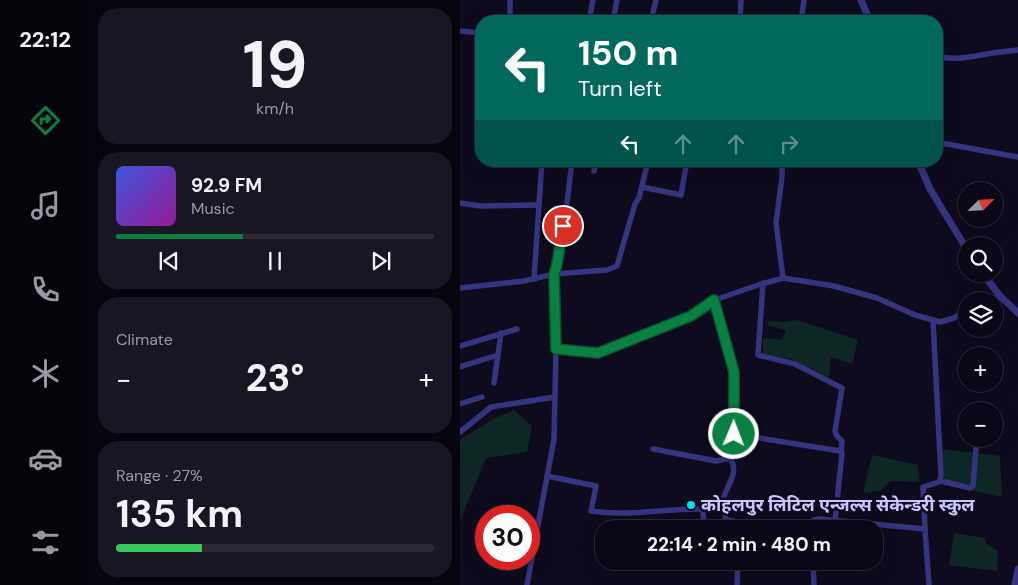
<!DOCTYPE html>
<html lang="en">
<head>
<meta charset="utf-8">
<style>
  body { margin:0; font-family:"DM Sans","Noto Sans Devanagari",sans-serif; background:#181623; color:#f1f3f6; height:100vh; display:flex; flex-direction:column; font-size:19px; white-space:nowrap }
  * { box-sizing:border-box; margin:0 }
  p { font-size:16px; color:#999aa1 }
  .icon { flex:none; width:28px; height:28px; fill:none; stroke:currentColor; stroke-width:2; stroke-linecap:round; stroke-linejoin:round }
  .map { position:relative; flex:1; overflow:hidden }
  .side { display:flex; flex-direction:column; gap:8px; padding:8px; background:#06040c; width:370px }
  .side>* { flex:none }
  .guide { position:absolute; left:15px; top:15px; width:468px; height:152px; border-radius:20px; box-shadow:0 5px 20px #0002,0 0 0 1px #2a2935; background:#00695c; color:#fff; overflow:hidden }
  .needle { width:32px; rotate:66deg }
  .tools { position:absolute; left:498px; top:182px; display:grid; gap:10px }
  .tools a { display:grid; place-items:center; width:45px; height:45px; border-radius:50%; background:#0a0816; box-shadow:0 5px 20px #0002,0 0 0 1px #2a2935; font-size:25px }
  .speed { position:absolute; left:15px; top:505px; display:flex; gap:10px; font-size:25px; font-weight:700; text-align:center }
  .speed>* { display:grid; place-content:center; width:65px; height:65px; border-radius:50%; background:#0a0816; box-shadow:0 5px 20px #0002,0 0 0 1px #2a2935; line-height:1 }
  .speed .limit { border:8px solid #d22; background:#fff; color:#111 }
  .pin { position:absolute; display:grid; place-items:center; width:42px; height:42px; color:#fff; margin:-21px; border:2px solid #fff; border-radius:50%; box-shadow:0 1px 5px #0007 }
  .me { position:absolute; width:55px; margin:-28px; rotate:1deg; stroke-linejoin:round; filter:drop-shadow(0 0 4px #0008) }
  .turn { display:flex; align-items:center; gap:18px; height:105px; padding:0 20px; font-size:22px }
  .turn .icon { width:65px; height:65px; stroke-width:2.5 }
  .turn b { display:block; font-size:35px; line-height:42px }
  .lanes { display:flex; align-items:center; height:48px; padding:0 20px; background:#0003; justify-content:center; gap:25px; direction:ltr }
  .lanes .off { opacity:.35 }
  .big { font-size:38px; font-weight:700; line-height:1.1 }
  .side .card { flex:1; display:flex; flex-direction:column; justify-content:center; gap:8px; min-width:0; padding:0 18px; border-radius:20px; background:#181623 }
  .side .dial { align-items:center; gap:0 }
  .dial b { font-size:65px; line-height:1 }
  .song { display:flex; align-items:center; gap:15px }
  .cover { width:60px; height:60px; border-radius:8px; background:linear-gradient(135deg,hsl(230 70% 55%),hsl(300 70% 35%)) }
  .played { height:5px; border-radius:2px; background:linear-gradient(90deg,#0b8043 40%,#2a2935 40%) }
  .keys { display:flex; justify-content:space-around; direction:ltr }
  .heat { display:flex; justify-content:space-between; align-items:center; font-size:28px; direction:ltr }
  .charge { height:8px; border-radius:4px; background:linear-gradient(90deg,#34c759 27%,#2a2935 0) }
  .trip { position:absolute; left:135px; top:520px; width:288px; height:50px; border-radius:20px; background:#0a0816; box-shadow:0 5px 20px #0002,0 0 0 1px #2a2935; font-weight:700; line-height:50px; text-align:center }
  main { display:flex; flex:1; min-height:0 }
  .menu { display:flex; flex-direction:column; width:90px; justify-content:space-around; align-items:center; background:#040309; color:#999aa1 }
  .menu .icon { width:35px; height:35px }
  .menu .current { color:#0b8043 }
  .menu b { font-size:22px; color:#f1f3f6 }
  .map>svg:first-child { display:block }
  .green { fill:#0e2725 }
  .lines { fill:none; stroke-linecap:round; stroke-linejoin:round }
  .minor { stroke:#35347e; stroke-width:5.5 }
  .tertiary { stroke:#35347e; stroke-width:7 }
  .route-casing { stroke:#07532c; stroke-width:12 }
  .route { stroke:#0b8043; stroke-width:9 }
  .poi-dot { fill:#00def1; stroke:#0d0b1d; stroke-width:2 }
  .labels { text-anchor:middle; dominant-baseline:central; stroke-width:5; stroke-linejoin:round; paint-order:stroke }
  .poi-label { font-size:18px; font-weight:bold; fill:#cbc6ff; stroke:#0d0b1d; text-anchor:start }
</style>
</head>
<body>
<main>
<nav class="menu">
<b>22:12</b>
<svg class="icon current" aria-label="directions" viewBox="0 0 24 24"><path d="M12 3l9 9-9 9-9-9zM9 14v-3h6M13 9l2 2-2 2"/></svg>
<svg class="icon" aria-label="music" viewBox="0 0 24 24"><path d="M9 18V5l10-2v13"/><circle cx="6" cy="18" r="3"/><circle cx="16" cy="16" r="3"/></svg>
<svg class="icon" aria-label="phone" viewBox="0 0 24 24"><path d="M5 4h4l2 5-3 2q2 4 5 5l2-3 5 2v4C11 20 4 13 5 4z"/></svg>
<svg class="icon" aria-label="climate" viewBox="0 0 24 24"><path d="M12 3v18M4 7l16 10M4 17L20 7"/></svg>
<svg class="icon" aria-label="car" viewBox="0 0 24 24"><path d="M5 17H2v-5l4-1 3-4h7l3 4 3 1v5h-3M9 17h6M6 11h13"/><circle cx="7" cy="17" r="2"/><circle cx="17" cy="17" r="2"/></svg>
<svg class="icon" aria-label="filters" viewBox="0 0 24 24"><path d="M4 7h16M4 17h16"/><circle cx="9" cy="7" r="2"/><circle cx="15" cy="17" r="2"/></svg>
</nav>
<section class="side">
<div class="card dial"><b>19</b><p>km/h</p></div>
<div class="card">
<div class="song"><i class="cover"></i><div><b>92.9 FM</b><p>Music</p></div></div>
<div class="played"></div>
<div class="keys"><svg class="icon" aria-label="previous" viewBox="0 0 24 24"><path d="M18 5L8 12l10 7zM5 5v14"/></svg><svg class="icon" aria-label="pause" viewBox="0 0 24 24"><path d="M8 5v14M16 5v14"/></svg><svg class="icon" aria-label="next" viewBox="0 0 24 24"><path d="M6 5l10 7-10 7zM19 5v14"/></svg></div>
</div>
<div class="card"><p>Climate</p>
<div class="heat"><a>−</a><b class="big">23°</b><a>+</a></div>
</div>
<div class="card"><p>Range · 27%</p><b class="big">135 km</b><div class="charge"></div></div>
</section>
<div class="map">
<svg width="558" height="585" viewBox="0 0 558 585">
  <rect width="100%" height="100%" fill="#0d0b1d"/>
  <g class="green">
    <path d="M337 320 398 340 392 364 371 357 369 377 331 359 303 354V338L322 340 326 330 307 325 308 321 324 322Z"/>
    <path d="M54 410 72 426 67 452 26 458 0 521V440L33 419Z"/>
    <path d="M481 449 540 456 542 497 481 484Z"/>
    <path d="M412 455 458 465 459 482 431 481 420 491 403 493Z"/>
    <path d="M494 533 525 538 526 543 538 551 537 571 489 565Z"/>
  </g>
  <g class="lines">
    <g class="minor">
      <path d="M50 21V0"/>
      <path d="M129 21 133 0"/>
      <path d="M153 21 157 0"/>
      <path d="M191 21 196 0"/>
      <path d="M280 21 281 0"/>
      <path d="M341 21 344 0"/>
      <path d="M0 31 21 33"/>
      <path d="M476 56C494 61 509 57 527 54 537 52 548 51 558 50"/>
      <path d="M476 142 558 157"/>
      <path d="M322 161V177L316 223 323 278"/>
      <path d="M134 171 136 161"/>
      <path d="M182 187 221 195 227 161"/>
      <path d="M0 203 20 206 79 205"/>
      <path d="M74 279 82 161"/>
      <path d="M303 283 298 355 335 364 382 388 375 431 377 436 382 441 381 452"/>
      <path d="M0 288 64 281 94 274 147 270 157 266 175 204 179 198 188 161"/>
      <path d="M254 300 273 372 274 423 270 458C281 474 264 487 263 502 263 513 268 517 265 529"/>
      <path d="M525 301 540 296"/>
      <path d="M0 346 57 329"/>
      <path d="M96 349 139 353 231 316 249 302 298 285 323 278 374 286 417 298 455 315 480 322 494 318 506 310"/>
      <path d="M0 367 38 355"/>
      <path d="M34 383 41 333"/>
      <path d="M0 404 22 397"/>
      <path d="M0 432 31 407 95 397"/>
      <path d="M274 434 380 451 382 453 375 521"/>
      <path d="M193 449 256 461 270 458"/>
      <path d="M87 476 136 486 131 511C169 517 206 508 243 509L244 527 252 529"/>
      <path d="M481 481 510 488 513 486 516 448 520 439"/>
      <path d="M243 509 264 507"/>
      <path d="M267 520 320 529"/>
      <path d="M354 529V520L360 519 465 529 469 585"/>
      <path d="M465 529 463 487 479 482 481 476 473 320"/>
      <path d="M353 561 354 585"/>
      <path d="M67 585 94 439 96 349 94 274 98 264 100 240 106 212 112 161"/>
      <path d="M277 585 278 561"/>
    </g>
    <g class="tertiary">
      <path d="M401 0 410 21"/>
      <path d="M458 161 470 189 506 248"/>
      <path d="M523 274 540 296 558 313"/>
      <path d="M555 585 558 569"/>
    </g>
  </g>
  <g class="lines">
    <defs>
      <path id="route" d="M103 226C99 242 100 259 94 274L96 349 138 353 231 316 254 300 274 372V434"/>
    </defs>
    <use href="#route" class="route-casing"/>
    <use href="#route" class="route"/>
  </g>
  <circle class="poi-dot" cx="231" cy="505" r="5"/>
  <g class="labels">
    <g class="poi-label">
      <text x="241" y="505">कोहलपुर लिटिल एन्जल्स सेकेन्डरी स्कुल</text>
    </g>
  </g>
</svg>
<div class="tools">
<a><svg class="needle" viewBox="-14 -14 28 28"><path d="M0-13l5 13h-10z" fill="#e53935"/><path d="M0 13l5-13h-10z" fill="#999aa1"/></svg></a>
<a><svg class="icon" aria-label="search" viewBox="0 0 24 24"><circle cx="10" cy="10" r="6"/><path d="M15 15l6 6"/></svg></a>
<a><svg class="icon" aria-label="layers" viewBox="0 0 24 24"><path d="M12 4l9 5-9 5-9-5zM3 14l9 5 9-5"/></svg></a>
<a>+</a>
<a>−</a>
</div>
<div class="speed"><div class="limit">30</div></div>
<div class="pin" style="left:103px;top:226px;background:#d93025"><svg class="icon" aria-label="arrive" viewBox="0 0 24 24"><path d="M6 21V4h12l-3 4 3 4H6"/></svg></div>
<svg class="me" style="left:274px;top:434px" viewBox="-20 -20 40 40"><circle r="17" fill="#0b8043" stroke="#fff" stroke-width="3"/><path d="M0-11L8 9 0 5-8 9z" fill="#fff"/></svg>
<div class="trip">22:14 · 2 min · 480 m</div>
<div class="guide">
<div class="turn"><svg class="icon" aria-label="left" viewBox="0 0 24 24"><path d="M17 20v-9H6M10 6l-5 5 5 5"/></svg><div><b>150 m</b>Turn left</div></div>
<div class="lanes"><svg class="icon" aria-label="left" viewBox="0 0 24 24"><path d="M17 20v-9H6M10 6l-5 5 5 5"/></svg><svg class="icon off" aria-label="ahead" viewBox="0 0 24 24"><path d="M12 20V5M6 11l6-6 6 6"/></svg><svg class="icon off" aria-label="ahead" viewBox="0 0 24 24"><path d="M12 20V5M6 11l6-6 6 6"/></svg><svg class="icon off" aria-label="right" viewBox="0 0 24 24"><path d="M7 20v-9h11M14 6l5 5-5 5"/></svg></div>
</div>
</div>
</main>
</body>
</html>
